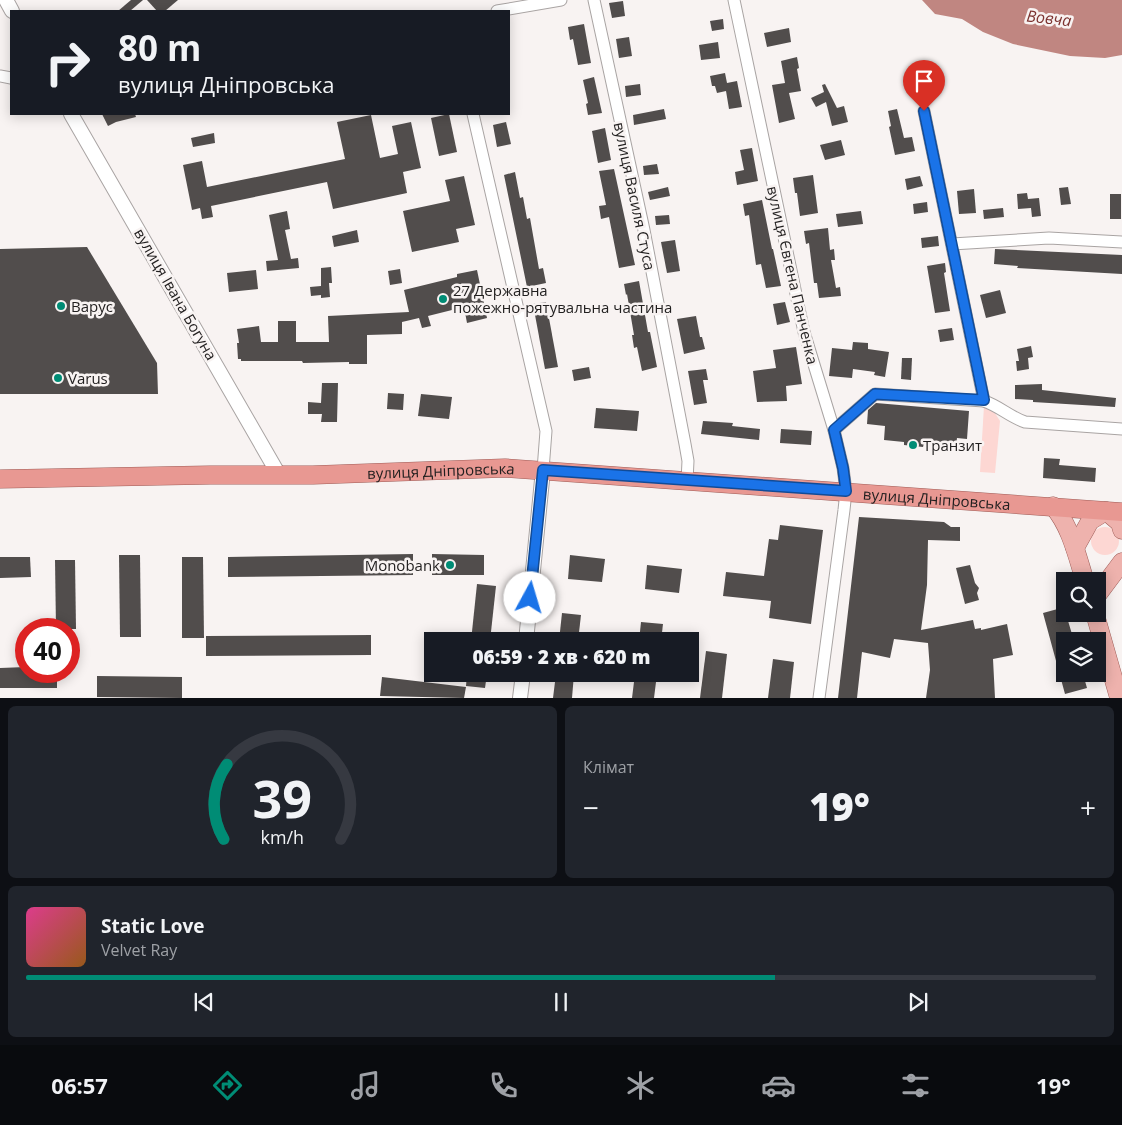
<!DOCTYPE html>
<html lang="uk">
<head>
<meta charset="utf-8">
<style>
  body { margin:0; font-family:"Open Sans",sans-serif; background:#20242c; color:#f1f3f6; height:100vh; display:flex; flex-direction:column; font-size:19px; white-space:nowrap }
  * { box-sizing:border-box; margin:0 }
  p { font-size:16px; color:#9ea1a6 }
  .icon { flex:none; width:28px; height:28px; fill:none; stroke:currentColor; stroke-width:2; stroke-linecap:round; stroke-linejoin:round }
  .map { position:relative; height:698px; overflow:hidden }
  .side { display:flex; flex-direction:column; gap:8px; padding:8px; background:#0d0f14; flex:1 }
  .side>* { flex:none }
  .hud { position:absolute; left:10px; top:10px; width:500px; height:105px; border-radius:0px; box-shadow:0 2px 12px #0003; background:#171b24; color:#f1f3f6; overflow:hidden }
  .tools { position:absolute; left:1056px; top:572px; display:grid; gap:10px }
  .tools a { display:grid; place-items:center; width:50px; height:50px; border-radius:0px; background:#171b24; box-shadow:0 2px 12px #0003; font-size:25px }
  .speed { position:absolute; left:15px; top:618px; display:flex; gap:10px; font-size:25px; font-weight:700; text-align:center }
  .speed>* { display:grid; place-content:center; width:65px; height:65px; border-radius:50%; background:#171b24; box-shadow:0 2px 12px #0003; line-height:1 }
  .speed .limit { border:8px solid #d22; background:#fff; color:#111 }
  .pin { position:absolute; display:grid; place-items:center; width:42px; height:42px; color:#fff; margin:-51px -21px; border-radius:50% 50% 50% 0; rotate:-45deg; box-shadow:0 0 5px #0007 }
  .pin .icon { rotate:45deg }
  .me { position:absolute; width:55px; margin:-28px; rotate:6deg; stroke-linejoin:round; filter:drop-shadow(0 0 4px #0008) }
  .turn { display:flex; align-items:center; gap:18px; height:105px; padding:0 25px; font-size:22px }
  .turn .icon { width:65px; height:65px; stroke-width:2.5 }
  .turn b { display:block; font-size:35px; line-height:42px }
  .big { font-size:38px; font-weight:800; line-height:1.1 }
  .side .tile { flex:1; display:flex; flex-direction:column; justify-content:center; gap:8px; min-width:0; padding:0 18px; border-radius:8px; background:#20242c }
  .side .dial { align-items:center; gap:0 }
  .dial svg { height:130px; overflow:visible; fill:none; stroke:#363941; stroke-width:7; stroke-linecap:round; text-anchor:middle }
  .dial text { fill:#f1f3f6; stroke:none }
  .song { display:flex; align-items:center; gap:15px }
  .cover { width:60px; height:60px; border-radius:8px; background:linear-gradient(135deg,hsl(330 70% 55%),hsl(30 70% 35%)) }
  .played { height:5px; border-radius:2px; background:linear-gradient(90deg,#008c75 70%,#363941 70%) }
  .keys { display:flex; justify-content:space-around; direction:ltr }
  .heat { display:flex; justify-content:space-between; align-items:center; font-size:28px; direction:ltr }
  .side .tiles { flex:1; display:grid; gap:8px; grid-template-columns:1fr 1fr }
  .tile:last-child { grid-column:span 2 }
  .trip { position:absolute; left:424px; top:632px; width:275px; height:50px; border-radius:0px; background:#171b24; box-shadow:0 2px 12px #0003; font-weight:800; line-height:50px; text-align:center }
  .dock { display:flex; height:80px; justify-content:space-around; align-items:center; background:#090b0e; color:#9ea1a6 }
  .dock .icon { width:35px; height:35px }
  .dock .on { color:#008c75 }
  .dock b { font-size:22px; color:#f1f3f6 }
  .map>svg:first-child { display:block }
  .green { fill:#fdd7d3 }
  .water { fill:#c08681 }
  .building { fill:#514d4c }
  .lines { fill:none; stroke-linecap:round; stroke-linejoin:round }
  .minor-casing { stroke:#a9a4a3; stroke-width:13 }
  .tertiary-casing { stroke:#a9a4a3; stroke-width:16 }
  .primary-casing { stroke:#9f5d58; stroke-width:19 }
  .trunk-casing { stroke:#9f5d58; stroke-width:19 }
  .minor { stroke:#fff; stroke-width:11 }
  .tertiary { stroke:#fff; stroke-width:14 }
  .primary { stroke:#eeb2ad; stroke-width:18 }
  .trunk { stroke:#e89892; stroke-width:18 }
  .route-casing { stroke:#114b97; stroke-width:12 }
  .route { stroke:#1a73e8; stroke-width:9 }
  .poi-dot { fill:#008c75; stroke:#f8f3f2; stroke-width:2 }
  .labels { text-anchor:middle; dominant-baseline:central; stroke-width:5; stroke-linejoin:round; paint-order:stroke }
  .street-label { font-size:15px; fill:#211f1f; stroke:#f8f3f2 }
  .poi-label { font-size:15px; fill:#211f1f; stroke:#f8f3f2; text-anchor:start }
  .water-label { font-size:16px; font-style:italic; fill:#7d3431; stroke:#f8f3f2 }
</style>
</head>
<body>
<div class="map">
<svg width="1122" height="698" viewBox="0 0 1122 698">
  <rect width="100%" height="100%" fill="#f8f3f2"/>
  <g class="green">
    <path d="M984 406 993 410 1000 421 995 473 980 472Z"/>
    <circle cx="1105" cy="541" r="14"/>
  </g>
  <path class="water" d="M922 0H1122V55L1105 58 1070 56 1013 44 983 32 962 19 935 14Z"/>
  <g class="building">
    <path d="M131 0H143L130 11H118Z"/>
    <path d="M147 0H178L165 11H157Z"/>
    <path d="M623 1 625 16 612 18 609 3Z"/>
    <path d="M723 19 724 29 712 31 710 21Z"/>
    <path d="M584 24 591 63 578 65 573 39 570 40 568 27Z"/>
    <path d="M789 28 791 42 767 47 764 33Z"/>
    <path d="M629 37 632 56 619 58 616 39Z"/>
    <path d="M718 42 720 58 701 60 699 45Z"/>
    <path d="M797 57 799 68 797 69 801 91 789 93 795 119 779 123 772 85 785 83 781 61Z"/>
    <path d="M725 73 727 83 737 81 742 107 729 109 726 91 717 93 715 86H712L710 76Z"/>
    <path d="M594 77 602 113 588 115 586 104 588 103 583 80Z"/>
    <path d="M640 84 641 95 626 97 625 86Z"/>
    <path d="M825 84 837 108 844 106 848 122 832 126 826 102 816 107 811 98 824 92 822 85Z"/>
    <path d="M664 109 666 119 634 125 633 115Z"/>
    <path d="M897 109 904 138 912 137 915 151 895 155 889 127 891 126 888 111Z"/>
    <path d="M102 114H135L136 117 116 122 108 126Z"/>
    <path d="M449 114 457 152 439 156 431 118Z"/>
    <path d="M371 115 380 158 398 154 392 126 411 122 421 168 403 172 407 193 333 209 327 182 211 206 213 217 202 219 200 208 192 210 183 165 202 161 207 187 345 159 337 122Z"/>
    <path d="M506 122 511 144 497 147 493 125Z"/>
    <path d="M605 128 611 160 598 163 592 131Z"/>
    <path d="M214 133 215 143 193 147 191 138Z"/>
    <path d="M841 140 845 155 825 160 820 145Z"/>
    <path d="M752 148 758 181 737 185 735 172 744 170 740 150Z"/>
    <path d="M657 164 659 174 644 175 643 166Z"/>
    <path d="M614 169 635 265 619 268 609 217 601 219 599 206 606 205 599 171Z"/>
    <path d="M515 172 520 198 523 197 527 219 530 218 539 269 543 268 546 283 527 287 504 175Z"/>
    <path d="M813 175 818 213 800 216 797 193H795L793 178Z"/>
    <path d="M464 176 475 225 456 229 459 242 412 252 403 211 450 201 445 180Z"/>
    <path d="M920 176 923 186 907 190 905 179Z"/>
    <path d="M668 187 670 196 650 200 648 192Z"/>
    <path d="M1068 187 1071 204 1061 205 1059 188Z"/>
    <path d="M974 189 976 213 959 214 957 191Z"/>
    <path d="M1027 193 1028 199 1039 198 1041 216 1032 217 1031 208 1018 209 1017 194Z"/>
    <rect x="1110" y="194" width="11" height="25"/>
    <path d="M762 200 772 249H773L781 286 766 288 761 264 756 265 749 215 745 216 743 204Z"/>
    <path d="M927 202 928 212 914 214 913 204Z"/>
    <path d="M1003 208 1004 217 984 219 983 210Z"/>
    <path d="M287 211 290 229 285 230 291 259 298 258 299 268 267 271 266 261 278 260 269 215Z"/>
    <path d="M861 211 863 224 838 227 836 214Z"/>
    <path d="M669 215 670 224 656 225 655 216Z"/>
    <path d="M828 228 830 250 834 249 835 260H831L836 288 840 287 841 296 819 298 817 283H814L809 243 806 244 804 231Z"/>
    <path d="M357 230 359 242 334 247 332 236Z"/>
    <path d="M938 236 939 246 922 248 921 238Z"/>
    <path d="M675 240 680 271 667 273 661 242Z"/>
    <path d="M87 247 157 363 158 394H0V249Z"/>
    <path d="M995 249 1122 255V274L1017 268 1018 266 994 264Z"/>
    <path d="M945 263 946 272 944 273 950 311 935 313 927 266Z"/>
    <path d="M331 267 332 283H329L330 297 321 298V295L311 296 310 287 321 286V268Z"/>
    <path d="M400 269 402 283 390 285 388 271Z"/>
    <path d="M256 270 258 289 229 292 227 273Z"/>
    <path d="M477 270 487 318 467 323 464 307 428 316 431 326 422 328 419 318 402 322V334L367 335V364H349V362L303 363 302 361H241V359H238L237 343H239L237 329 259 326 261 342H278V321H296V342H329L328 316 409 312 404 290 457 277V274Z"/>
    <path d="M639 281 648 332H650L657 367 642 371 637 347 634 348 632 335H634L627 294 626 295 624 284Z"/>
    <path d="M1000 290 1006 313 986 318 980 295Z"/>
    <path d="M546 302 558 367 545 369 533 304Z"/>
    <path d="M785 302 790 322 777 325 773 304Z"/>
    <path d="M696 316 700 337H702L705 349 684 354 677 319Z"/>
    <path d="M952 328 954 340 940 342 938 330Z"/>
    <path d="M853 342 868 343V349L889 352 885 377 874 375 875 372 853 369 852 378 829 376 832 348 852 350Z"/>
    <path d="M1031 346 1033 357 1028 358 1029 369 1017 371 1016 361H1019L1017 349Z"/>
    <path d="M796 347 802 384 786 386 787 401 757 402 753 371 776 368 773 350Z"/>
    <path d="M902 358H912L911 380 901 379Z"/>
    <path d="M589 367 591 378 574 381 572 370Z"/>
    <path d="M706 369 708 380H703L707 403 694 405 688 371Z"/>
    <path d="M322 383H338L337 422H321L322 414H308V402L321 403Z"/>
    <path d="M1042 384V390L1116 398 1115 407 1033 402V400L1015 399V385Z"/>
    <path d="M388 393 404 394 403 410 387 409Z"/>
    <path d="M421 394 452 397 449 419 418 416Z"/>
    <path d="M876 403 969 411 967 439 957 438 956 446 924 443 923 447 904 445V442L884 440 885 426 867 424 868 410Z"/>
    <path d="M596 408 639 411 637 431 594 428Z"/>
    <path d="M703 421 733 423 732 426 760 429 759 440 701 434Z"/>
    <path d="M781 429 812 431 811 445 780 443Z"/>
    <path d="M1044 458 1060 459 1059 465 1096 468 1095 482 1043 478Z"/>
    <path d="M859 517 944 522 951 527H960V541L928 540 927 585 921 630 973 620 975 629 981 628V630L1007 624 1013 655 993 659 995 698H926L930 670 928 643 894 639 890 658 862 652 857 698H838Z"/>
    <path d="M780 525 823 530 811 624 769 618 771 601 723 596 726 572 764 576 769 539 778 540Z"/>
    <path d="M413 554V575L228 577V557Z"/>
    <path d="M432 554 484 555V575H432Z"/>
    <path d="M119 555H140L141 637H120Z"/>
    <path d="M570 555 605 559 602 582 568 579Z"/>
    <path d="M0 557H30L31 577 0 578Z"/>
    <path d="M182 557H203L204 638H182Z"/>
    <path d="M55 560H75L76 629H56Z"/>
    <path d="M647 565 682 569 679 593 645 589Z"/>
    <path d="M970 565 975 583 979 588 977 593 979 600 965 604 956 568Z"/>
    <path d="M477 584 496 586 490 641H471Z"/>
    <path d="M1065 607V614H1066L1074 641H1065V674H1083L1087 688 1065 694 1043 613Z"/>
    <path d="M562 613 581 615 578 641H559Z"/>
    <path d="M641 622 663 624 661 641H639Z"/>
    <path d="M371 635V655L206 656V636Z"/>
    <path d="M706 651 727 654 722 698H700Z"/>
    <path d="M773 659 794 662 790 698H768Z"/>
    <path d="M26 667V671H57V688H0V668Z"/>
    <path d="M467 674H487L485 688 466 686Z"/>
    <path d="M556 674H574L572 698H553Z"/>
    <path d="M635 674H657L654 698H632Z"/>
    <path d="M97 676 182 677V698L97 697Z"/>
    <path d="M382 677 466 687 464 698 380 696Z"/>
  </g>
  <g class="lines">
    <defs>
      <g id="minor">
        <path d="M594 0 644 230 685 444 688 461 687 481"/>
        <path d="M734 0 804 332 834 430 843 468 846 491 844 510 819 698"/>
        <path d="M497 11 561 0"/>
        <path d="M0 76 11 78"/>
        <path d="M924 111 984 401"/>
        <path d="M473 114 546 431 543 470"/>
        <path d="M952 244 1049 238 1122 242"/>
        <path d="M834 430 875 394 984 401C999 406 1010 417 1025 422L1122 429"/>
      </g>
      <g id="tertiary">
        <path d="M6 0 12 11"/>
        <path d="M71 114 279 475"/>
        <path d="M526 641 543 470"/>
        <path d="M520 698 523 674"/>
      </g>
      <g id="primary">
        <path d="M1053 506C1071 527 1077 556 1085 581"/>
        <path d="M1075 548 1090 521 1106 511 1120 523 1122 530"/>
        <path d="M1098 594 1122 562"/>
        <path d="M1095 614 1119 698"/>
      </g>
      <g id="trunk">
        <path id="s1" d="M0 479 210 475H313L505 468 1122 512"/>
      </g>
    </defs>
    <use href="#minor" class="minor-casing"/>
    <use href="#tertiary" class="tertiary-casing"/>
    <use href="#primary" class="primary-casing"/>
    <use href="#trunk" class="trunk-casing"/>
    <use href="#minor" class="minor"/>
    <use href="#tertiary" class="tertiary"/>
    <use href="#primary" class="primary"/>
    <use href="#trunk" class="trunk"/>
  </g>
  <g class="lines">
    <defs>
      <path id="route" d="M530 598 543 470 846 491 843 468 834 430 875 394 984 400 924 111"/>
    </defs>
    <use href="#route" class="route-casing"/>
    <use href="#route" class="route"/>
  </g>
  <g class="poi-dot">
    <circle cx="443" cy="299" r="5"/>
    <circle cx="61" cy="306" r="5"/>
    <circle cx="58" cy="378" r="5"/>
    <circle cx="913" cy="445" r="5"/>
    <circle cx="450" cy="565" r="5"/>
  </g>
  <g class="labels">
    <g class="street-label">
      <text transform="translate(635 196) rotate(78)">вулиця Василя Стуса</text>
      <text transform="translate(793 275) rotate(77)">вулиця Євгена Панченка</text>
      <text transform="translate(176 294) rotate(60)">вулиця Івана Богуна</text>
      <text stroke="none"><textPath href="#s1" startOffset="441">вулиця Дніпровська</textPath></text>
      <text stroke="none"><textPath href="#s1" startOffset="938">вулиця Дніпровська</textPath></text>
    </g>
    <g class="poi-label">
      <text x="453" y="290">27 Державна<tspan x="453" dy="17">пожежно-рятувальна частина</tspan></text>
      <text x="71" y="306">Варус</text>
      <text x="68" y="378">Varus</text>
      <text x="923" y="445">Транзит</text>
      <text x="440" y="565" text-anchor="end">Monobank</text>
    </g>
    <g class="water-label">
      <text transform="translate(1049 18) rotate(6)">Вовча</text>
    </g>
  </g>
</svg>
<div class="tools">
<a><svg class="icon" aria-label="search" viewBox="0 0 24 24"><circle cx="10" cy="10" r="6"/><path d="M15 15l6 6"/></svg></a>
<a><svg class="icon" aria-label="layers" viewBox="0 0 24 24"><path d="M12 4l9 5-9 5-9-5zM3 14l9 5 9-5"/></svg></a>
</div>
<div class="speed"><div class="limit">40</div></div>
<div class="pin" style="left:924px;top:111px;background:#d93025"><svg class="icon" aria-label="arrive" viewBox="0 0 24 24"><path d="M6 21V4h12l-3 4 3 4H6"/></svg></div>
<svg class="me" style="left:530px;top:598px" viewBox="-20 -20 40 40"><circle r="19" fill="#fff"/><path d="M0-13L10 11 0 6-10 11z" fill="#1a73e8"/></svg>
<div class="trip">06:59 · 2 хв · 620 m</div>
<div class="hud">
<div class="turn"><svg class="icon" aria-label="right" viewBox="0 0 24 24"><path d="M7 20v-9h11M14 6l5 5-5 5"/></svg><div><b>80 m</b>вулиця Дніпровська</div></div>
</div>
</div>
<section class="side">
<div class="tiles">
<div class="tile dial"><svg viewBox="0 0 100 80">
<path d="M14 69A42 42 0 1 1 86 69"/>
<path d="M14 69A42 42 0 0 1 16 23" stroke="#008c75"/>
<text x="50" y="56" font-size="32" font-weight="700">39</text>
<text x="50" y="72" font-size="11">km/h</text>
</svg></div>
<div class="tile"><p>Клімат</p>
<div class="heat"><a>−</a><b class="big">19°</b><a>+</a></div>
</div>
<div class="tile">
<div class="song"><i class="cover"></i><div><b>Static Love</b><p>Velvet Ray</p></div></div>
<div class="played"></div>
<div class="keys"><svg class="icon" aria-label="previous" viewBox="0 0 24 24"><path d="M18 5L8 12l10 7zM5 5v14"/></svg><svg class="icon" aria-label="pause" viewBox="0 0 24 24"><path d="M8 5v14M16 5v14"/></svg><svg class="icon" aria-label="next" viewBox="0 0 24 24"><path d="M6 5l10 7-10 7zM19 5v14"/></svg></div>
</div>
</div>
</section>
<nav class="dock">
<b>06:57</b>
<svg class="icon on" aria-label="directions" viewBox="0 0 24 24"><path d="M12 3l9 9-9 9-9-9zM9 14v-3h6M13 9l2 2-2 2"/></svg>
<svg class="icon" aria-label="music" viewBox="0 0 24 24"><path d="M9 18V5l10-2v13"/><circle cx="6" cy="18" r="3"/><circle cx="16" cy="16" r="3"/></svg>
<svg class="icon" aria-label="phone" viewBox="0 0 24 24"><path d="M5 4h4l2 5-3 2q2 4 5 5l2-3 5 2v4C11 20 4 13 5 4z"/></svg>
<svg class="icon" aria-label="climate" viewBox="0 0 24 24"><path d="M12 3v18M4 7l16 10M4 17L20 7"/></svg>
<svg class="icon" aria-label="car" viewBox="0 0 24 24"><path d="M5 17H2v-5l4-1 3-4h7l3 4 3 1v5h-3M9 17h6M6 11h13"/><circle cx="7" cy="17" r="2"/><circle cx="17" cy="17" r="2"/></svg>
<svg class="icon" aria-label="filters" viewBox="0 0 24 24"><path d="M4 7h16M4 17h16"/><circle cx="9" cy="7" r="2"/><circle cx="15" cy="17" r="2"/></svg>
<b>19°</b>
</nav>
</body>
</html>
